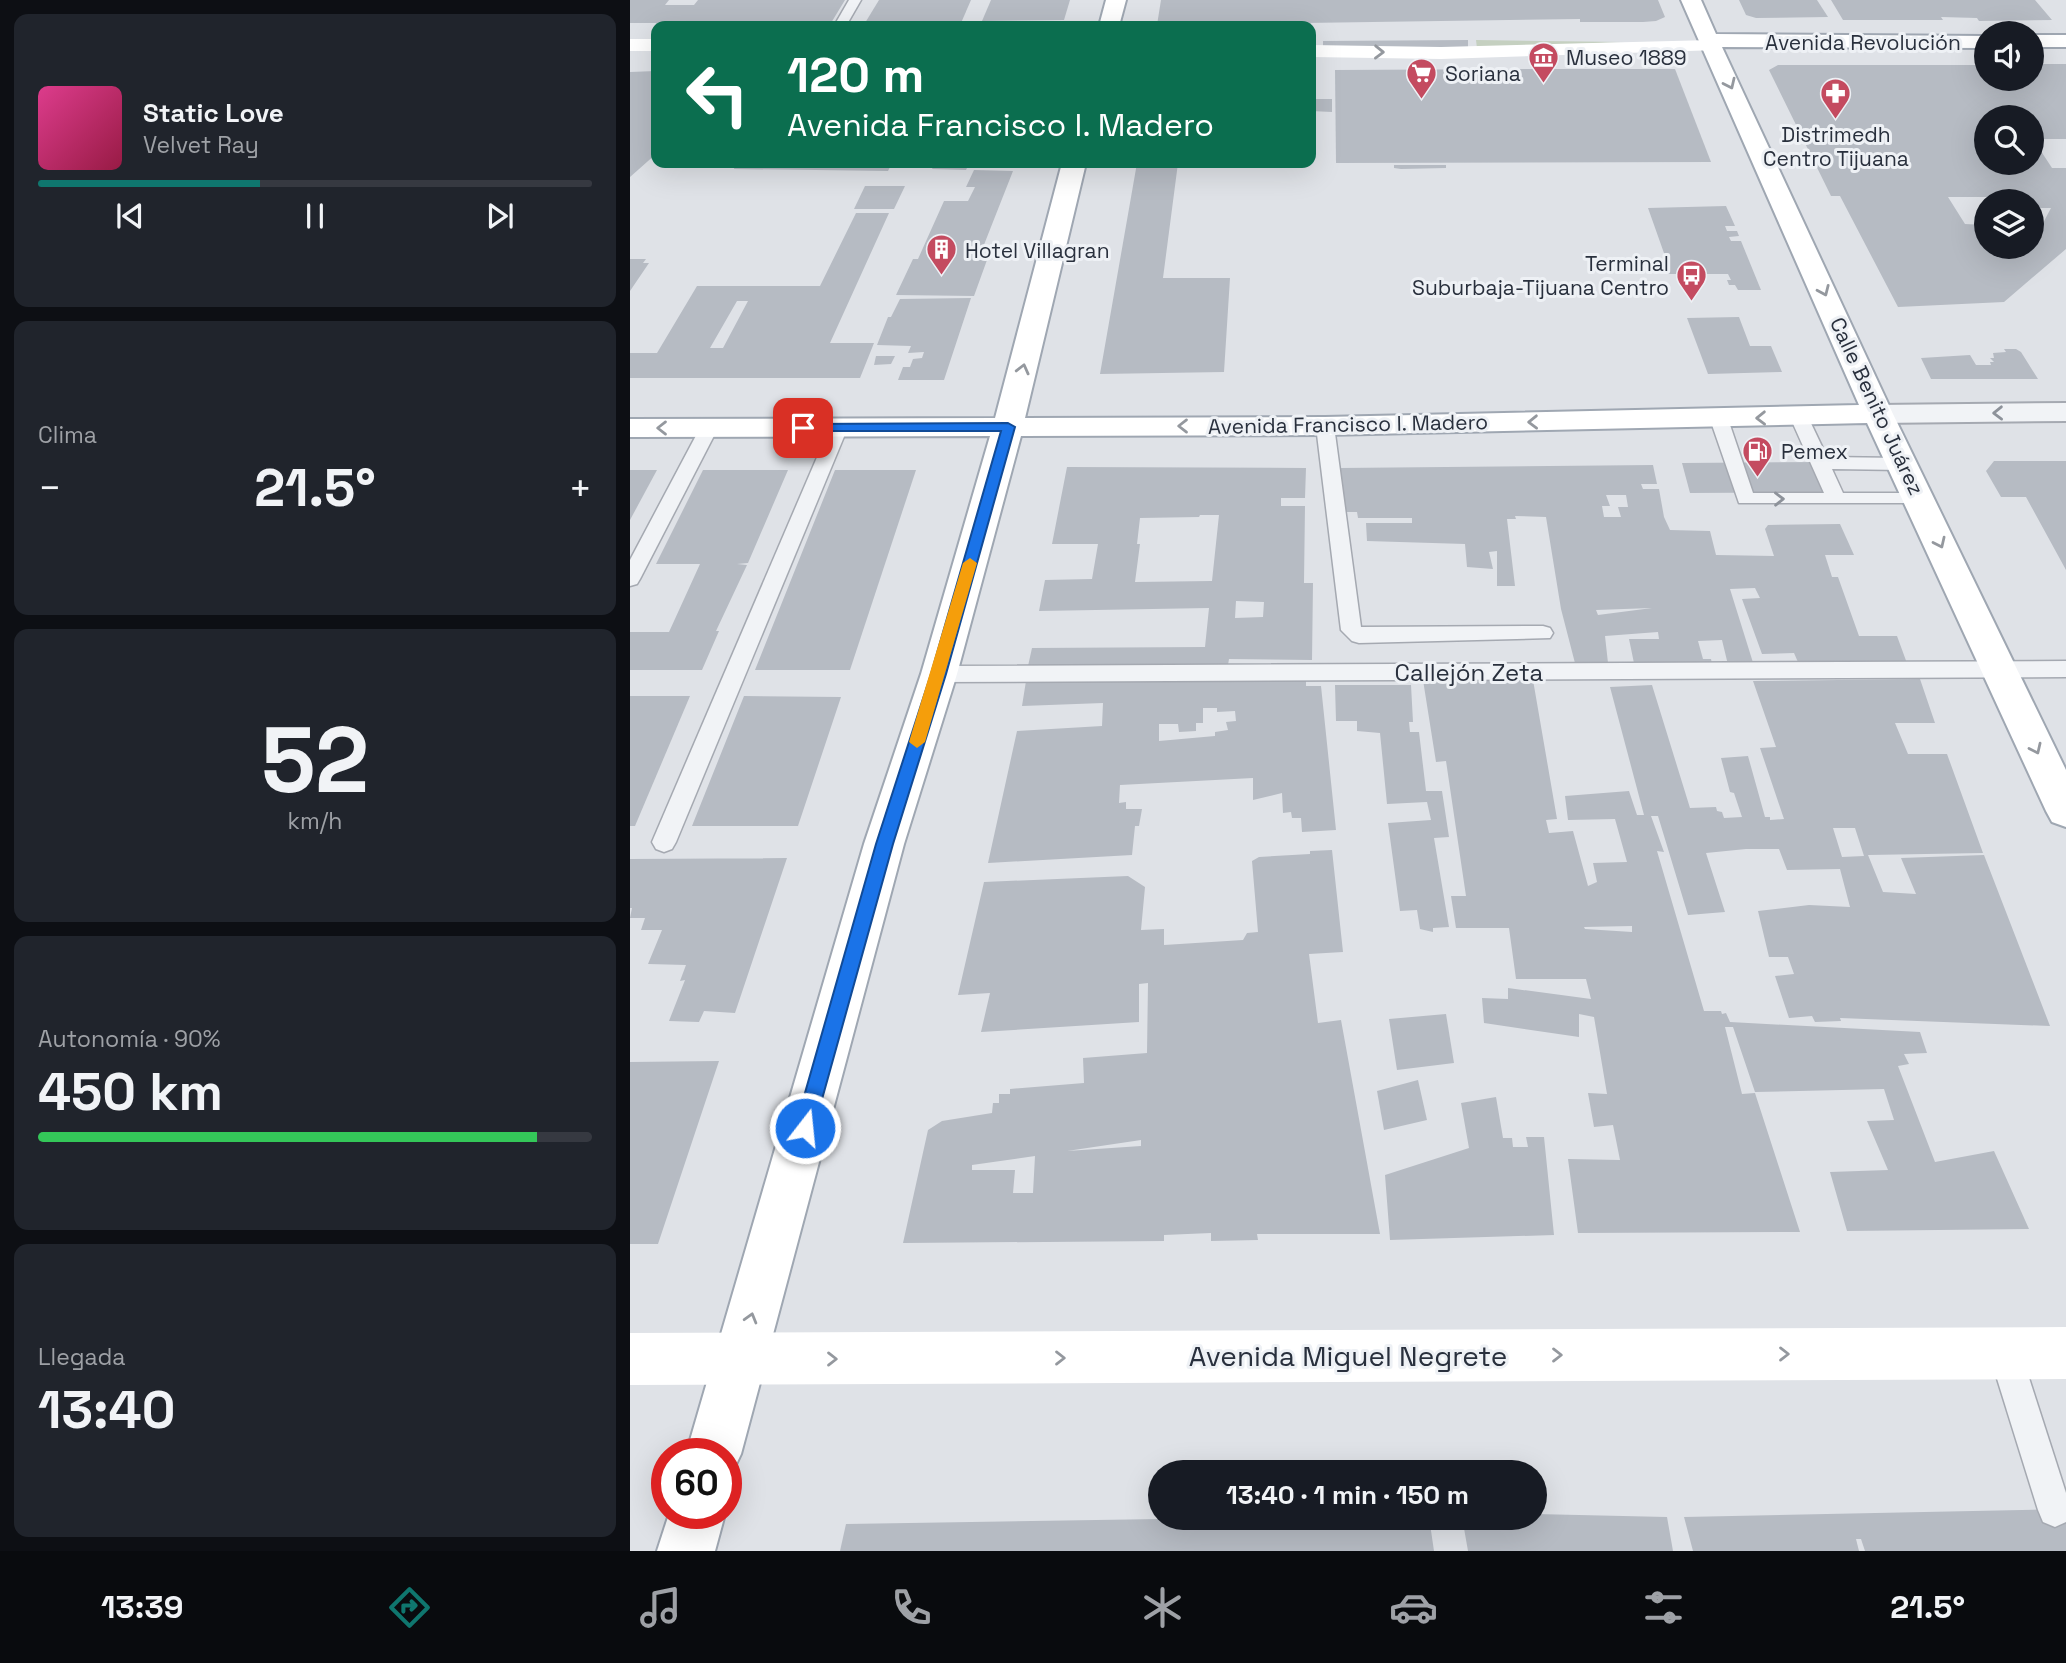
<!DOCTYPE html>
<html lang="es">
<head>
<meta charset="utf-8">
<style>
  body { margin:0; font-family:"Space Grotesk",sans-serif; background:#20242c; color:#f1f3f6; height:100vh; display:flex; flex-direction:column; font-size:26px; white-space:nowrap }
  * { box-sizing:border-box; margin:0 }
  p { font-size:23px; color:#9ea1a6 }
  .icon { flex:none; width:38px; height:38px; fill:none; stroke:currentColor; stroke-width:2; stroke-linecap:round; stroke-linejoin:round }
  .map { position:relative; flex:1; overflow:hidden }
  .side { display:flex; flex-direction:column; gap:14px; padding:14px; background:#0d0f14; width:630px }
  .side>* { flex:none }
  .top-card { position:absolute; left:21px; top:21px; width:665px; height:147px; border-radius:14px; box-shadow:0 7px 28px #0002; background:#0b6e4f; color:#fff; overflow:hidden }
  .buttons { position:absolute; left:1344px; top:21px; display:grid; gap:14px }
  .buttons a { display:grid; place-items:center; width:70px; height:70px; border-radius:50%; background:#171b24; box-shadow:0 7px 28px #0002; font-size:35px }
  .speed { position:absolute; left:21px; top:1438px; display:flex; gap:14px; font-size:35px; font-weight:700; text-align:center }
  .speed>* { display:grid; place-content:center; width:91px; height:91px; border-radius:50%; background:#171b24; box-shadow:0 7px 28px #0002; line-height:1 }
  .speed .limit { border:10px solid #d22; background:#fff; color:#111 }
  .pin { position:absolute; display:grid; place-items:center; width:60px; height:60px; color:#fff; margin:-30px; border-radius:14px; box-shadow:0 4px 10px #0006 }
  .me { position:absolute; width:77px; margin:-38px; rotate:16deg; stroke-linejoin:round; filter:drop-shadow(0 0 5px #0008) }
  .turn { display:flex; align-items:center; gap:24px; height:147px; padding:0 21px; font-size:32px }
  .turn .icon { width:91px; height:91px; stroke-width:2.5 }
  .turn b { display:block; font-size:49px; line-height:60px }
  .big { font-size:52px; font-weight:700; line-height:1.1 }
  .side .widget { flex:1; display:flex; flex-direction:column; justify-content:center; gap:10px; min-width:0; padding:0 24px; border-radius:14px; background:#20242c }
  .side .dial { align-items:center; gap:0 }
  .dial b { font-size:91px; line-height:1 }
  .song { display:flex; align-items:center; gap:21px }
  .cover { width:84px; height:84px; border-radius:10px; background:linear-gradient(135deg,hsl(330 70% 55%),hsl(340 70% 35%)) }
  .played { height:7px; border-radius:4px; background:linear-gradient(90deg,#0f766e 40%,#363941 40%) }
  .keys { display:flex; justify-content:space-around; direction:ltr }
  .heat { display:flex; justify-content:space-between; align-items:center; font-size:38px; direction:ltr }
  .charge { height:10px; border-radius:5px; background:linear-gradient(90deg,#34c759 90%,#363941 0) }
  .trip { position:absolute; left:518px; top:1460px; width:399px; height:70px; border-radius:35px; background:#171b24; box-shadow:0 7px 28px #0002; font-weight:700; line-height:70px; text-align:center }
  .dock { display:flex; height:112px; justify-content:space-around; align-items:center; background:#090b0e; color:#9ea1a6 }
  .dock .icon { width:49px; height:49px }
  .dock .on { color:#0f766e }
  .dock b { font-size:32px; color:#f1f3f6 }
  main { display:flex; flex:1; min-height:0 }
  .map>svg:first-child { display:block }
  .green { fill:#c5d0c0 }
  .building { fill:#b6bbc3; fill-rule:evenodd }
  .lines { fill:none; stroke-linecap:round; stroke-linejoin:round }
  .service-casing { stroke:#a5a9b1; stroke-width:3 }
  .tertiary-casing { stroke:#a5a9b1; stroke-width:4 }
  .primary-casing { stroke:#9fa7b2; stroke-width:4 }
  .service { fill:#f1f3f6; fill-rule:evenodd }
  .tertiary { fill:#f1f3f6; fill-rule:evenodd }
  .secondary { fill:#fff; fill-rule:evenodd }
  .primary { fill:#fff; fill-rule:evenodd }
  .oneway { stroke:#94989e }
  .oneway2 { stroke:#8d929a }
  .route { fill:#1a73e8; stroke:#114b97; stroke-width:2 }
  .slow { fill:#f59e0b }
  .labels { text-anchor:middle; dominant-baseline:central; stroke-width:6; stroke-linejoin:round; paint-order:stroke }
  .far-street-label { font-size:21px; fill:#29303d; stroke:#eef1f5 }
  .far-poi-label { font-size:21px; fill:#29303d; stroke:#eef1f5; text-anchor:start }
  .street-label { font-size:24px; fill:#29303d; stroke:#eef1f5 }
  .near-street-label { font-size:28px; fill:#29303d; stroke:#eef1f5 }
</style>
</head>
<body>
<main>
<section class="side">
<div class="widget">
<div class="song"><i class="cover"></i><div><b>Static Love</b><p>Velvet Ray</p></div></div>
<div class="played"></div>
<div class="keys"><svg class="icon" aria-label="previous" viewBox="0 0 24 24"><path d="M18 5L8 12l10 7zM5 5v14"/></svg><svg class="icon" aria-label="pause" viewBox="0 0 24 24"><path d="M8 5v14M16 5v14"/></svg><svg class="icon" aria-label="next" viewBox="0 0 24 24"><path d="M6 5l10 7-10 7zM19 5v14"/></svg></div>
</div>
<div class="widget"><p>Clima</p>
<div class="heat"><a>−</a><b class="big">21.5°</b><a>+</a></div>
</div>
<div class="widget dial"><b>52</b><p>km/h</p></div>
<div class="widget"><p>Autonomía · 90%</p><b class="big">450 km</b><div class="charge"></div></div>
<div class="widget"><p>Llegada</p><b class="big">13:40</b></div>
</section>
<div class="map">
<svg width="1436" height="1551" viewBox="0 0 1436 1551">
  <rect width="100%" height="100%" fill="#dfe2e7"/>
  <path class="green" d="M846 40 994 42 847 48Z"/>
  <g class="building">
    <path d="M0 0H39L35 5H64L68 0H215L201 23H0Z"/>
    <path d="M249 0H341L331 23H235Z"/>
    <path d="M361 0H440L434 20 352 21Z"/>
    <path d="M531 0H1028L1035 17 1026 21 1013 22H950V19L527 25Z"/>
    <path d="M1109 0H1187L1198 17 1126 18 1116 15Z"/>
    <path d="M1201 0H1405L1422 20 1349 21 1347 18 1311 17 1313 20H1213Z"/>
    <path d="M838 40V47H693V41Z"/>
    <path d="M1402 64H1436V139H1403L1422 168H1436V249L1374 302 1268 307 1210 196H1201L1139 70 1148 65H1356V79H1402ZM1356 117H1402V163H1356ZM1318 197H1381L1383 201H1402V208H1421L1412 225H1402V247H1356V225L1335 224Z"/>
    <path d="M899 69H1045L1081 162 706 163 705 70Z"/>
    <path d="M26 71V154L0 177V72Z"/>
    <path d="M681 99H702V112L681 111Z"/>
    <path d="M105 163H262L258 171 104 169Z"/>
    <path d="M305 163H332L331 166H338L336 170 302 169Z"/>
    <path d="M507 163H548L533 278H600L594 372 470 374Z"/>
    <path d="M764 165H816V168L771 169 764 168Z"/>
    <path d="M344 170 383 171 348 260H357L344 296 266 295 283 259H288L314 201H338L345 187H336Z"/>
    <path d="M235 186H275L264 209H224Z"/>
    <path d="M1096 206 1105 226H1095L1097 231H1107L1109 236 1099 237 1101 241H1111L1131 290H1108L1105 285H1099L1097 280H1101L1098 274H1037L1036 270H1040L1018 208Z"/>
    <path d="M226 213H259L200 343H244L230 378H0V353H27L67 286H190ZM107 301H118L93 348H80Z"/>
    <path d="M0 259H16L13 263H19L0 291Z"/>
    <path d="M341 298 314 380H268L273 367H280L283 359 292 358 294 352 278 353 281 346 247 345 258 317H261L270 299Z"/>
    <path d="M1109 317 1120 346H1141L1152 372 1078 374 1057 318Z"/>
    <path d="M1374 349H1386L1391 352 1408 379H1301L1291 358 1340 355 1346 365H1361L1360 362H1364L1360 358H1364L1363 353 1376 352Z"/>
    <path d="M246 356H265L261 364 244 365Z"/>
    <path d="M1364 461H1436V570L1396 497H1371L1356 471Z"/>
    <path d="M1193 462 1205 492 1060 493 1052 463Z"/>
    <path d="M1023 465 1027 484H1011L1013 489H1029L1034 517 1040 530 1080 531 1086 555 1144 556 1135 529 1138 525 1210 524 1224 555H1195L1202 577H1208L1229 636H1267L1278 666 1171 669 1164 653 1132 654 1112 599 1130 598 1125 588 1100 589 1125 669H1099L1092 640 1068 641 1073 659H1081L1083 669 1005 668 999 639H1029L1028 632 975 636 978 663H973L974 668 946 667 931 609 916 517 885 516 886 519H877L885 586H867V551L859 552 863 569 837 567 835 544 737 541 736 523H782V518H728L727 512H710V468ZM976 495H996L998 507H988L991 517H974L972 506H980ZM1022 608 968 615 966 610Z"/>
    <path d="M437 467 676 468 675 498H651V506H675L674 583H683L682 660 599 659 598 665 574 664 573 666H398L402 648 575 647 579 608 409 611 415 580 462 579 468 544H422ZM570 515H589L582 581 505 582 510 544H507L510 518 569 517ZM606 601 634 602 633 617 605 618Z"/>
    <path d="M0 470H27L0 520Z"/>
    <path d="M73 470H158L118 563 107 564 117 565 86 631H89L72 670H0V632H39L70 564H26Z"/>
    <path d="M205 470H286L220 670H125Z"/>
    <path d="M1290 679 1305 723H1265L1278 754H1317L1353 853 1238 855 1253 892 1286 894 1271 858 1354 855 1420 1026 1210 1018 1211 1021 1185 1022 1182 1016 1159 1018 1145 976 1164 974 1158 957H1139L1128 911 1179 905 1220 907 1210 869 1157 870 1149 849H1116L1076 853 1095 912 1058 915 1028 816H1021L1034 852 1027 851 1074 1011H1091L1092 1014 1096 1013 1100 1022 1290 1032 1297 1053 1274 1054 1279 1064 1268 1066 1305 1162 1364 1151 1399 1229 1217 1231 1200 1172 1258 1170 1237 1121 1264 1120 1254 1089 1125 1092 1103 1027H1095L1112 1094 1125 1093 1170 1232 948 1233 938 1159 990 1160 983 1125 964 1127 958 1093 977 1094 964 1017 949 1014V1037L854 1023 852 998 878 999V988L961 999 956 979H886L879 928H826L821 896H836L816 761 806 762 793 680H903L927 819 916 820 919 833 943 831 958 886 967 882 963 863 997 862 985 819 938 820 935 796 999 791 1007 815H1014L980 687 1022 685 1060 808 1086 807 1087 811 1092 812 1094 818 1112 817 1104 793 1100 792 1091 758 1118 756 1135 817H1140V820L1154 819 1130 748 1146 747 1123 681ZM1203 828H1225L1234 856 1212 857ZM1002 926V932L955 929 954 927Z"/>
    <path d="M676 680V686H691L706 830 672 832 671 818H662L661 812 653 813 652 793 623 800V778L490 785 489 803 496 802V809H512L509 826H505L502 855 358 863 387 731 472 726 473 703 392 706 396 681ZM573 708H587V712L605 711 606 721 596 722 598 730 585 732V736L529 741V724H548L549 732 566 731V723H573Z"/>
    <path d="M705 685H781L783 722H779L780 732H789L796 791H812L819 837 804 838 819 927 803 928V932L790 929 787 910 770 911 758 823 801 820 797 802 757 804 750 733 727 731V721H706Z"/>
    <path d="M0 696H60L5 826H0Z"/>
    <path d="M114 696 211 697 168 826H62Z"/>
    <path d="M702 850 713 952 679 954 688 1023 711 1020 750 1234H627L628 1240 581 1241V1233L534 1235V1241L273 1243 298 1130 312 1121 362 1113 363 1103H369V1094H380V1089L454 1083 453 1058 517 1053 518 983 509 984V1022L351 1032 360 993 328 995 354 882 498 876 515 887 511 930 534 929V945L613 940 617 933 628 932 622 861 629 857 680 854V851ZM511 1140V1146L437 1151ZM405 1156 403 1193H383L385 1170H342V1165Z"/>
    <path d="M157 858 105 1013 74 1011 69 1022 39 1021 55 980 50 981 56 965 18 964 32 930H11L15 918H0L2 908H0V859Z"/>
    <path d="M816 1014 824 1063 767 1070 759 1019Z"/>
    <path d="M89 1061 28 1244H0V1062Z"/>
    <path d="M788 1080 797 1120 754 1130 747 1091Z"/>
    <path d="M866 1097 873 1138H882L883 1147H898L896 1137H914L924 1235 760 1240 755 1175 839 1148 831 1103Z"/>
    <path d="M1436 1509V1551H1235L1231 1539H1226L1229 1551H1063L1054 1517Z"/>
    <path d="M905 1514 1037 1517 1043 1551H838L832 1517H905Z"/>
    <path d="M651 1517H799L804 1551H210L216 1524Z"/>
  </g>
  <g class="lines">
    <defs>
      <g id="service">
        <path d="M219 0H231L216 26H204Z"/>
        <path d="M1169 412 1178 417 1197 457 1272 458 1281 464 1272 470 1202 469 1213 493H1289L1298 499 1296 503H1109L1080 419 1089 414 1098 419 1123 493H1194L1160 417Z"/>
        <path d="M695 421 704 426 731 627 913 626 920 628 923 633 920 638 729 643 722 641 711 630 686 426Z"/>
        <path d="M209 422 218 427 46 842 42 849 34 852 26 849 22 842 200 427Z"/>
        <path d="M79 423 88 428 10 579 7 584 0 586V560L70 428Z"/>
        <path d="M1436 661V677L309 682 301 679 298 674 301 669 309 666Z"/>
        <path d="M1375 1337 1386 1342 1391 1353 1436 1493V1522L1425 1527 1413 1522 1408 1510 1359 1353 1364 1342Z"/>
      </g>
      <path id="tertiary" d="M1436 403V421L1248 423 1238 420 1233 414 1238 408 1248 405Z"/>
      <g id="primary">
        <path d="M476 0H496L489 26H469Z"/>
        <path d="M1051 0H1071L1086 34 1356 36V48L1092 47 1263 414 1436 770V827L1422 822 1416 811 1237 423 695 435 391 436 327 674 274 844 111 1454 102 1473 96 1476V1454H56L234 844 291 674 360 436 0 437V419L365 418 432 163H456L395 418 695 417 1229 405Z"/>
        <rect x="1402" y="35" width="34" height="12"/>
        <path d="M39 1514H95L85 1551H27Z"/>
      </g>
    </defs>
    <use href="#service" class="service-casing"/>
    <use href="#tertiary" class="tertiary-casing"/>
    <use href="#primary" class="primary-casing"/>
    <use href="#service" class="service"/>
    <use href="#tertiary" class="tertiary"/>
    <g class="secondary">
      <rect x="0" y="39" width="26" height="12"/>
      <path d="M1082 40 1089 42 1092 46 1089 50 811 59 681 57V45L811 47Z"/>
      <path d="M1436 1327V1379L0 1385V1333Z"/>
    </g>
    <use href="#primary" class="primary"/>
  </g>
  <defs><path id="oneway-chevron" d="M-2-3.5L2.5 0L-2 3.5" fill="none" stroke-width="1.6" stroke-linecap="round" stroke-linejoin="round" transform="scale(1.75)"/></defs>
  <g class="oneway">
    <use href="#oneway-chevron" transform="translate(749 52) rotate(1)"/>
    <use href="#oneway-chevron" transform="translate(1100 84) rotate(65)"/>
    <use href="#oneway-chevron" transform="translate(1194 291) rotate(66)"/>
    <use href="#oneway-chevron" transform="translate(393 369) rotate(-76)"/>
    <use href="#oneway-chevron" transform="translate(1131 418) rotate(179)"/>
    <use href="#oneway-chevron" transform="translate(903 422) rotate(179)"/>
    <use href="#oneway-chevron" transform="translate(553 426) rotate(180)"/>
    <use href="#oneway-chevron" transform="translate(32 428) rotate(180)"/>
    <use href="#oneway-chevron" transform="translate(1310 543) rotate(65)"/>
    <use href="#oneway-chevron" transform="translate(1406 749) rotate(65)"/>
    <use href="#oneway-chevron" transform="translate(121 1318) rotate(-74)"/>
    <use href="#oneway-chevron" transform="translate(1154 1354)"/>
    <use href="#oneway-chevron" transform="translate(927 1355)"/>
    <use href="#oneway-chevron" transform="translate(430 1358)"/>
    <use href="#oneway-chevron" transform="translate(202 1359)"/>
  </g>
  <g class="oneway2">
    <use href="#oneway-chevron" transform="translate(1368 413) rotate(179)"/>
    <use href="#oneway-chevron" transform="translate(1149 499) rotate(-1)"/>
  </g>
  <path class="route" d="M378 423 385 427 316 674 263 844 184 1128 182 1134 175 1137 168 1134 165 1128 246 844 301 674 371 431H173L166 428 173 424Z"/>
  <path class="slow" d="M340 558 347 563 295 742 287 748 279 742 333 563Z"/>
  <defs>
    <symbol id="museum-pin" viewBox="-11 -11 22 30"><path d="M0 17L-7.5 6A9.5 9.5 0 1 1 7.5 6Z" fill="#c44b60" stroke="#eef1f5"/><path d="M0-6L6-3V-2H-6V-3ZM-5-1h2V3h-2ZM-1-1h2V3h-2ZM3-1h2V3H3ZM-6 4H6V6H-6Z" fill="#fff"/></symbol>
    <symbol id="supermarket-pin" viewBox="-11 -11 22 30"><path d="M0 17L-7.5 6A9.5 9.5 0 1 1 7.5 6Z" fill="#c44b60" stroke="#eef1f5"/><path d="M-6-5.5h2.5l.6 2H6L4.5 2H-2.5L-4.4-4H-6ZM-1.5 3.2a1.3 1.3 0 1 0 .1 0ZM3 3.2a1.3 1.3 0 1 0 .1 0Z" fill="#fff"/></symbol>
    <symbol id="pharmacy-pin" viewBox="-11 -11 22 30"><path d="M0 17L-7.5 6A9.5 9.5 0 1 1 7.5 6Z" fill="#c44b60" stroke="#eef1f5"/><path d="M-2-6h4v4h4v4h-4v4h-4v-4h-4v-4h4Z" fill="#fff"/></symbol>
    <symbol id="building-pin" viewBox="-11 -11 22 30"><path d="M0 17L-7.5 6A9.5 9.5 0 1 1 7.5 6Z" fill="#c44b60" stroke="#eef1f5"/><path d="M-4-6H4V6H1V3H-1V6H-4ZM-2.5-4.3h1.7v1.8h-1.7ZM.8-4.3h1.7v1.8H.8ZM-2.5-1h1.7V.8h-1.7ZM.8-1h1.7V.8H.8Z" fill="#fff"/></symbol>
    <symbol id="bus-pin" viewBox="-11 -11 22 30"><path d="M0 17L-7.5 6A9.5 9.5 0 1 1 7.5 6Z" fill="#c44b60" stroke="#eef1f5"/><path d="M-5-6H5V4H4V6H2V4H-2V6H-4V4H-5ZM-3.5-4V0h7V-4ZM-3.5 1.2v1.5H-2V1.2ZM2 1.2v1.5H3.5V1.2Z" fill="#fff"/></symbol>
    <symbol id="fuel-pin" viewBox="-11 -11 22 30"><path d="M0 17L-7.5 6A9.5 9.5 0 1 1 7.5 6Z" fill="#c44b60" stroke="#eef1f5"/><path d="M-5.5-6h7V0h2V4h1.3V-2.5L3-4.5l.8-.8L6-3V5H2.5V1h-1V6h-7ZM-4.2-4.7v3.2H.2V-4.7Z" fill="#fff"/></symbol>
  </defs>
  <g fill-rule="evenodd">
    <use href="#museum-pin" x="896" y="40" width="35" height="47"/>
    <use href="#supermarket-pin" x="774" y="56" width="35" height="47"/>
    <use href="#pharmacy-pin" x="1188" y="76" width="35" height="47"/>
    <use href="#building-pin" x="294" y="232" width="35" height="47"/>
    <use href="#bus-pin" x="1044" y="258" width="35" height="47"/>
    <use href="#fuel-pin" x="1110" y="434" width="35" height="47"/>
  </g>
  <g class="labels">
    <g class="far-street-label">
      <text x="1233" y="42">Avenida Revolución</text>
      <text transform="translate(1247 406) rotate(65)">Calle Benito Juárez</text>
      <text transform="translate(718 424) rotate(-1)">Avenida Francisco I. Madero</text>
    </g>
    <g class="far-poi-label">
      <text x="936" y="57">Museo 1889</text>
      <text x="815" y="73">Soriana</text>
      <text x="1206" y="134" text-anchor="middle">Distrimedh<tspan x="1206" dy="24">Centro Tijuana</tspan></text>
      <text x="335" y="250">Hotel Villagran</text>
      <text x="1039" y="263" text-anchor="end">Terminal<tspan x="1039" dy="24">Suburbaja-Tijuana Centro</tspan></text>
      <text x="1151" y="451">Pemex</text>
    </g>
    <g class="street-label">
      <text x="839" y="672">Callejón Zeta</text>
    </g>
    <g class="near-street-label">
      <text x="718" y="1356">Avenida Miguel Negrete</text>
    </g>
  </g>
</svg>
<div class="buttons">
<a><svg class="icon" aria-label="sound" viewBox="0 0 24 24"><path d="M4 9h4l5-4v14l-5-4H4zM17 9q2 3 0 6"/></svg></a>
<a><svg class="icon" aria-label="search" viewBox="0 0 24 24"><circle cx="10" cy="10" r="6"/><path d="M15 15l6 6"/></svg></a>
<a><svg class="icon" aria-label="layers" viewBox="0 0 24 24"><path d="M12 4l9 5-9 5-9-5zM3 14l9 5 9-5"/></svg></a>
</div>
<div class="speed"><div class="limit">60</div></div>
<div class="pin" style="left:173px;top:428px;background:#d93025"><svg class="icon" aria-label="arrive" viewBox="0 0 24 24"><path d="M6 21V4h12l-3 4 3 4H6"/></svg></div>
<svg class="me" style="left:175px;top:1128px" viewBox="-20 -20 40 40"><circle r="17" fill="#1a73e8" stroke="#fff" stroke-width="3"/><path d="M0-11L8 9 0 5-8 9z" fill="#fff"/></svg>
<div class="trip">13:40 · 1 min · 150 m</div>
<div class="top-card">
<div class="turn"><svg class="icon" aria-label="left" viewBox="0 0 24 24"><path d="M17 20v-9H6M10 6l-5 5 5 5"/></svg><div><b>120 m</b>Avenida Francisco I. Madero</div></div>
</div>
</div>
</main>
<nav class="dock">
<b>13:39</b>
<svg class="icon on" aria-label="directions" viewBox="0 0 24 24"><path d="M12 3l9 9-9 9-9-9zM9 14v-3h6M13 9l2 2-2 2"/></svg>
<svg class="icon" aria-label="music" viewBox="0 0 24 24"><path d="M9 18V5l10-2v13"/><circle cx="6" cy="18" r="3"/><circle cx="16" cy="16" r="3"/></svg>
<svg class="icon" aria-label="phone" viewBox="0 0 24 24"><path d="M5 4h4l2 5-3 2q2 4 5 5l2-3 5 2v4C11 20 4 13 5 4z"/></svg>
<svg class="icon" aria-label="climate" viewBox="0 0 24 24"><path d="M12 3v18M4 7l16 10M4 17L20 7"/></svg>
<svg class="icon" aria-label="car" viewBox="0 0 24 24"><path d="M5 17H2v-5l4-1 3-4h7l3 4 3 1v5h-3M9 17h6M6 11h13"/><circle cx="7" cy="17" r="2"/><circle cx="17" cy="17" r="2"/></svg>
<svg class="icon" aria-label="filters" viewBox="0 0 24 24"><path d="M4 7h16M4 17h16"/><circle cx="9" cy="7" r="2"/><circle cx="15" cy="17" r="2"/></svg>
<b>21.5°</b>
</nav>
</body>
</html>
